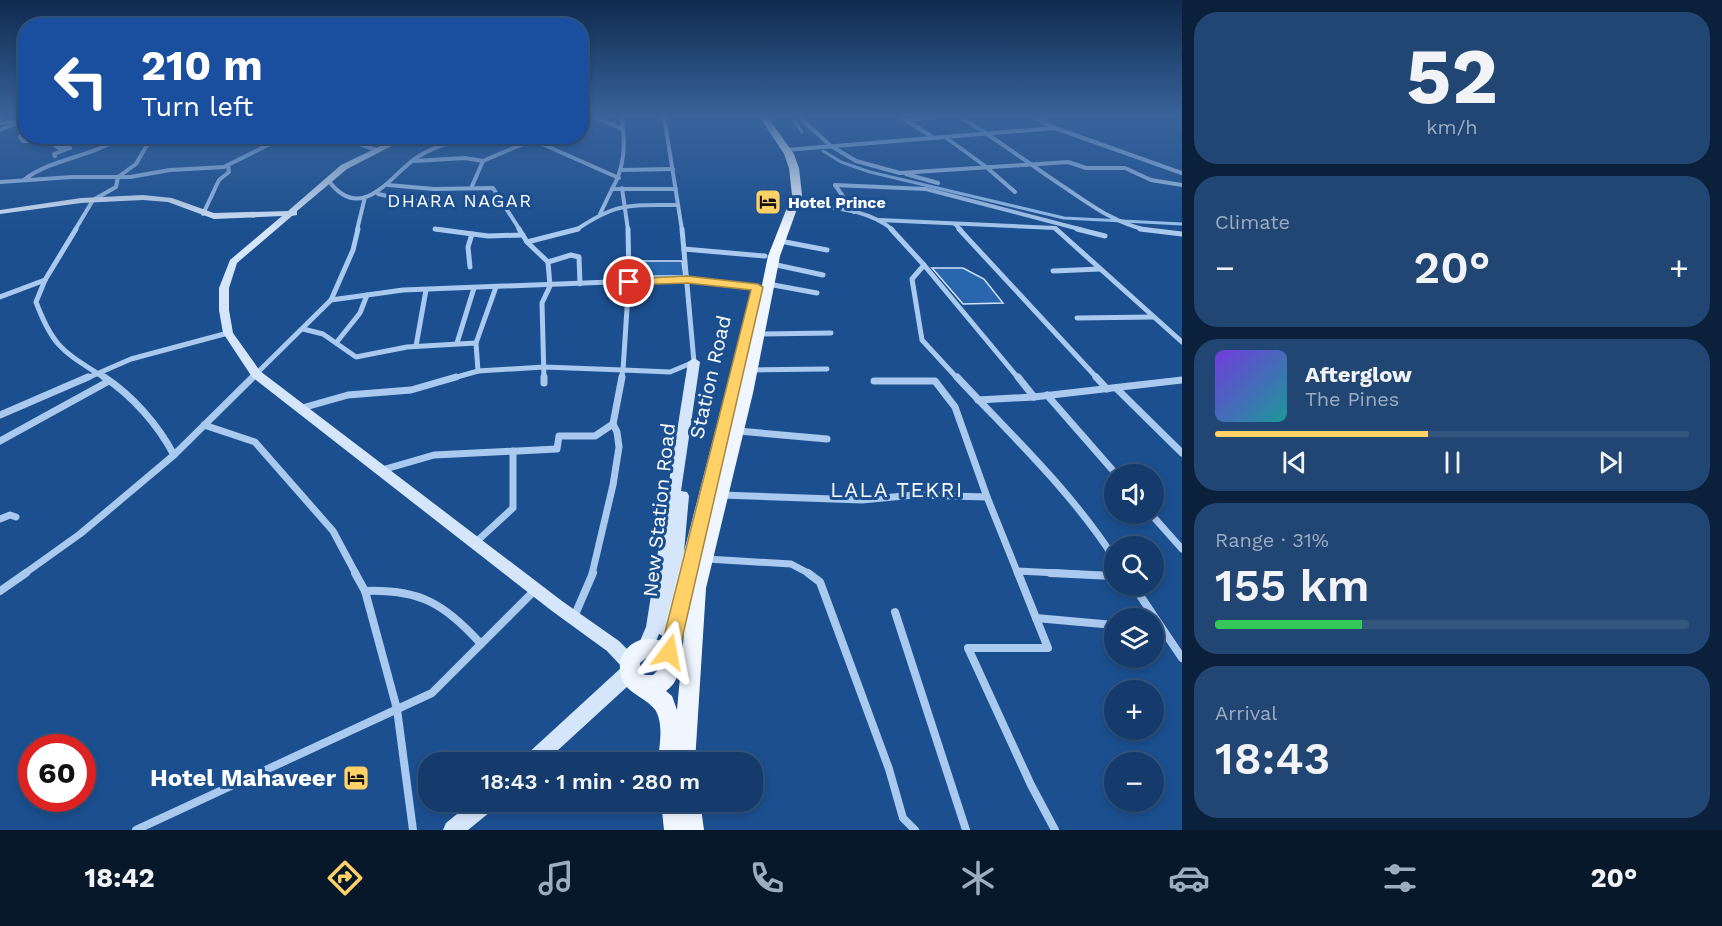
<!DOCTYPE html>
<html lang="en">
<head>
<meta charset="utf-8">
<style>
  body { margin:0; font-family:"Work Sans",sans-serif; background:#214673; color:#f1f3f6; height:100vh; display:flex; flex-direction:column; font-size:22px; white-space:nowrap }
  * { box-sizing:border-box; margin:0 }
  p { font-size:20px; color:#9dadc1 }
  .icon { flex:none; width:33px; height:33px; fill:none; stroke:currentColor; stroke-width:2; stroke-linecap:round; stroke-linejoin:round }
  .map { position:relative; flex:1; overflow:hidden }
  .side { display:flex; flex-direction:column; gap:12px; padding:12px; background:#0b203b; width:540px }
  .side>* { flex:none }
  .banner { position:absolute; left:18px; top:18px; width:570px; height:126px; border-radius:24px; box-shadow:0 3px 9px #0003,0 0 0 2px #33557e; background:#1a4fa0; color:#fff; overflow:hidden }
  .fabs { position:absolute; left:1104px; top:464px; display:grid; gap:12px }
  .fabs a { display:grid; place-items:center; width:60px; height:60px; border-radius:50%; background:#143b6b; box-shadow:0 3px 9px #0003,0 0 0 2px #33557e; font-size:30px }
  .speed { position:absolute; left:18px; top:734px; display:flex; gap:12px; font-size:30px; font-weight:700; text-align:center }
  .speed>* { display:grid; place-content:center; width:78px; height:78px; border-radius:50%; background:#143b6b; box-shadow:0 3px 9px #0003,0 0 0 2px #33557e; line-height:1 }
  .speed .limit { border:9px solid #d22; background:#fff; color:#111 }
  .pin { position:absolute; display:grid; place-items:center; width:51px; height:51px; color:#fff; margin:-26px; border:3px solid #fff; border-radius:50%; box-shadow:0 2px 6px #0007 }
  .me { position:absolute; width:66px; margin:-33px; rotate:13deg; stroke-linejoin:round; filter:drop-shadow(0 0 4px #0008) }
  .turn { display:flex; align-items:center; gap:21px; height:126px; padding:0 24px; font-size:27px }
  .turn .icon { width:78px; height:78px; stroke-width:2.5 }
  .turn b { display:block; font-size:42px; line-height:51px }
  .big { font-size:45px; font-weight:600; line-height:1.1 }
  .side .tile { flex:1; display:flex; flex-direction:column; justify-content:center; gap:9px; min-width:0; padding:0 21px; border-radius:24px; background:#214673 }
  .side .dial { align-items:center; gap:0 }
  .dial b { font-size:78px; line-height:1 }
  .song { display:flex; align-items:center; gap:18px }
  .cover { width:72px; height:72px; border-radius:9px; background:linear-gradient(135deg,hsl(260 70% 55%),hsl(180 70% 35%)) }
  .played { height:6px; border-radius:3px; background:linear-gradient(90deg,#ffd166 45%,#33557e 45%) }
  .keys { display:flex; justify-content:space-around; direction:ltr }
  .heat { display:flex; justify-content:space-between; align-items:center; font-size:33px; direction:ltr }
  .charge { height:9px; border-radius:4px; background:linear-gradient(90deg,#34c759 31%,#33557e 0) }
  .trip { position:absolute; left:418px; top:752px; width:345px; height:60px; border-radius:24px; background:#143b6b; box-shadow:0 3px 9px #0003,0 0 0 2px #33557e; font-weight:600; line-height:60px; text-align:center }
  .tabs { display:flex; height:96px; justify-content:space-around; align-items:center; background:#08182b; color:#9dadc1 }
  .tabs .icon { width:42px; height:42px }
  .tabs .on { color:#ffd166 }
  .tabs b { font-size:27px; color:#f1f3f6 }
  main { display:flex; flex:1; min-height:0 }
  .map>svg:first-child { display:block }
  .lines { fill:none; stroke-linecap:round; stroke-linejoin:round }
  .stream { stroke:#9cc4f0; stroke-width:3 }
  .building { fill:#2a66ad; stroke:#cfe3fa; stroke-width:1.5 }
  .street-far3 { stroke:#a9c9ee; stroke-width:4 }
  .street-far2 { stroke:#a9c9ee; stroke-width:5 }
  .street-far1 { stroke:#a9c9ee; stroke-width:7 }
  .street { stroke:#a9c9ee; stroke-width:8 }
  .secondary { fill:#d6e6fa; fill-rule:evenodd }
  .primary { fill:#f0f6ff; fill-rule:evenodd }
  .route { fill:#ffd166; stroke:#a68842; stroke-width:1.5 }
  .labels { text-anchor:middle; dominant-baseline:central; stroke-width:6; stroke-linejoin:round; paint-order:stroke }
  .far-poi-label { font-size:16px; font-weight:bold; fill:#fff; stroke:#1b4f8f; text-anchor:start }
  .far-neighbourhood-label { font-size:18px; letter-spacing:1.5px; fill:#fff; stroke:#1b4f8f }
  .street-label { font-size:20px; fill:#fff; stroke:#1b4f8f }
  .neighbourhood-label { font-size:21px; letter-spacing:1.5px; fill:#fff; stroke:#1b4f8f }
  .near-poi-label { font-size:24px; font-weight:bold; fill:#fff; stroke:#1b4f8f; text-anchor:end }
</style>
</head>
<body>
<main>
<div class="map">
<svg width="1182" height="830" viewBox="0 0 1182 830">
  <rect width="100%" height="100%" fill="#1b4f8f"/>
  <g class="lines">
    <g class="stream">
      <path d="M791 116 802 132"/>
      <path d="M823 151 841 162 870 172 1064 218 1182 224"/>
    </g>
  </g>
  <g class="building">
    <path d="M638 261H682L684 276H639Z"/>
    <path d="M932 268H963L984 279 1003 303 963 304Z"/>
  </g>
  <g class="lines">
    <g class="street-far3">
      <path d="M591 116 623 129"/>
      <path d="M664 116 682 230"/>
      <path d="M900 116 934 138"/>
      <path d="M958 116C998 139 1034 168 1073 193 1098 210 1117 223 1146 230"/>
      <path d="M1031 116 1055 128 1182 173"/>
      <path d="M801 119 831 146 856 161 900 173 1068 162 1086 168H1125L1151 180 1182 185"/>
      <path d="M0 120 2 116"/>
      <path d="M906 120 941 116"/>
      <path d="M0 130 22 121"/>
      <path d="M26 135 20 137 23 141H49L59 148H70L54 154 55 156"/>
      <path d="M229 136 233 139 247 136"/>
      <path d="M338 136 376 150"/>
      <path d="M364 136 365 146"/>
      <path d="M524 136 619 178"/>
      <path d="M945 137 985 166 1015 192"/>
      <path d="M111 143 144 136"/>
      <path d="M786 150 1055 128"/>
      <path d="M414 161 465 158 483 161 532 140"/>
      <path d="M620 170 673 169"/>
      <path d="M906 174 938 183"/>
      <path d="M25 179C51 160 83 158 111 143L108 136"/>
      <path d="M328 180C363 227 392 172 419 156 434 147 451 142 467 136"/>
      <path d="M0 182 72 177H130L170 170 224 167 286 136"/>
      <path d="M388 185 434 189 493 188 520 230"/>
      <path d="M835 185 926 189 1083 230"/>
      <path d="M835 185 854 212"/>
      <path d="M472 186 483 161"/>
      <path d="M622 188 628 230"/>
      <path d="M612 189C625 167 626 141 621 116"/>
      <path d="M378 194 411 201 439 200"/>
      <path d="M794 202C827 208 866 207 893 230"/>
      <path d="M203 214 219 180 229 172 228 165"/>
      <path d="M600 214 612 189H676"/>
      <path d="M879 220 1055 228 1057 230"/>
      <path d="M955 224 961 230"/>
      <path d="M435 229 444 230"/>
      <path d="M75 230 93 200 116 187 118 177 136 164 147 145 139 138"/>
      <path d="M357 230 365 197"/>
      <path d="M576 230C617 202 630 205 678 205"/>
    </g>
    <g class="street-far2">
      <path d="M76 229 45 280 36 302C54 350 65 352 106 379"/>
      <path d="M435 229 488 236 523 235"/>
      <path d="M519 229 527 242 548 262 571 255 579 257 580 284"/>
      <path d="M891 229 924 265 912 279 922 340 958 379"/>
      <path d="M959 229 1098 379"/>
      <path d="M1056 229 1182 342"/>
      <path d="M1077 229 1105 236"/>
      <path d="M1140 229 1182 234"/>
      <path d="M780 241 827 250"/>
      <path d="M527 242 578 229"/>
      <path d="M684 249 765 256"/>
      <path d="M772 264 823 275"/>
      <path d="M924 265 1019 379"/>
      <path d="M470 267 468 247 472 234"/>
      <path d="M1053 271 1100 269"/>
      <path d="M768 284 817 293"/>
      <path d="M0 297 45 280"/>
      <path d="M331 300 403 290 687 279 758 287"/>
      <path d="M1077 318 1153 317"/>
      <path d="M303 329 323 334 356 357 407 347 476 343 478 371 450 379"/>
      <path d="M758 334 831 333"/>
      <path d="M336 343 360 313 367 295"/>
      <path d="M457 343 474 288"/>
      <path d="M476 343 496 287"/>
      <path d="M416 346 426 290"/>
      <path d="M751 370 827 369"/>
      <path d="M478 371 544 367 623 370 629 278 628 229"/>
      <path d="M85 379 131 359 228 333"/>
      <path d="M251 379 331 300 353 250 358 229"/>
      <path d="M544 379 542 303 550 286 548 262"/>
      <path d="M621 379 623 370 670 372 694 362 682 229"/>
    </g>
    <g class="street-far1">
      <path d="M104 377C133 396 158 425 174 455"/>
      <path d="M544 377V383"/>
      <path d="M957 377C1011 435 1071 491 1114 558"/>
      <path d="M1018 377 1034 397"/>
      <path d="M1096 377 1107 389"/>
      <path d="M1116 388 1182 453"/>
      <path d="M1047 395 1116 474"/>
      <path d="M978 400 1034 397 1182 380"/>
      <path d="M302 408 348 395 411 390 456 377"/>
      <path d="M0 415 88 377"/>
      <path d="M204 425 255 442 333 531 356 574"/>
      <path d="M738 431 827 439"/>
      <path d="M0 441 109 381"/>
      <path d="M382 470 434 455 557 449 559 436H595L613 424 622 377"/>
      <path d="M722 495 862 500 914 495 987 497 955 407 935 381H874"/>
      <path d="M987 497 1018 574"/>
      <path d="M1150 513 1182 549"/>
      <path d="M0 519 10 515 16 517"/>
      <path d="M476 542 513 508V451"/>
      <path d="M707 559 791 564 810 574"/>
      <path d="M1017 571 1079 574"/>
      <path d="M24 574 80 534 174 455 253 377"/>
      <path d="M592 574 613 485 619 447 617 432 613 424"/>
    </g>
    <g class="street">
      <path d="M355 573 365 591 397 709 413 830"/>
      <path d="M808 573 820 582 889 769 903 818 915 830"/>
      <path d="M1018 573 1048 648H968L1031 785 1055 830"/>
      <path d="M1050 573 1114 576"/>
      <path d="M1133 585 1182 658"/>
      <path d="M0 591 26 573"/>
      <path d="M365 591C420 589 445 604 481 644"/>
      <path d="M895 612 966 830"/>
      <path d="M574 617 593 573"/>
      <path d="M1036 618 1114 625"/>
      <path d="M136 830 432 693 536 589"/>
    </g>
    <g class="secondary">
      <path d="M26 119V123L0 125V121Z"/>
      <path d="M401 136H411L347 169 297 211V215L292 216 237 263 229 288V310L233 333 260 371 562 601 619 641 635 657 637 671 629 685 545 762H522L525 756 622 667 607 651 552 611 252 377 223 333 219 310V288L230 260 282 216 214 219 168 202 143 200 81 203 0 214V210L81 198 143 195 172 198 214 213 288 211 341 165Z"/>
      <path d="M694 358 700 362 681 491 687 492 689 496 682 574 671 635 665 637 659 634 651 653 645 656 639 653 637 648 646 627 688 362Z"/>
      <path d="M473 801H498L495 808 468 830H443L446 823Z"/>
    </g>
    <g class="primary">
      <path d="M759 116H767L794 154 799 168 802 195 780 256 753 393 706 588 695 762H658C659 746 664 726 656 711 648 699 630 694 624 683 610 657 634 631 661 641L746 311 752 307 757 309 768 256 792 195 789 168 784 154ZM684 633 677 710 672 696 666 691C683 678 675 670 677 656 679 649 682 640 684 633ZM646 658H652L658 663V670L653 675H645L640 670V663Z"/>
      <path d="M661 801H700L704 830H664Z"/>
    </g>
  </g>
  <linearGradient id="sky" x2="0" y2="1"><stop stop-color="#0f2b4f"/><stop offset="0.5" stop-color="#39639b"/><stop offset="1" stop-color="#39639b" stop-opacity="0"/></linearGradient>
  <rect width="1182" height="232" fill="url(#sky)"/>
  <path class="route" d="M687 276 758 284 763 287 679 652 676 659 669 661 663 659 660 652 751 290 687 283 629 285 623 282 629 279Z"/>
  <defs>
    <symbol id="hotel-square" viewBox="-11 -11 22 22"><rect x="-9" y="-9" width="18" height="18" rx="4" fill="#ffd166" stroke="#1b4f8f"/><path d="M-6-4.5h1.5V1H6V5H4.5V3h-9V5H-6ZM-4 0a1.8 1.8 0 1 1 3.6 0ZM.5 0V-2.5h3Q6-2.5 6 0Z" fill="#111"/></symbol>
  </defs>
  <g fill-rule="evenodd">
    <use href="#hotel-square" x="753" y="187" width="30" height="30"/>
    <use href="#hotel-square" x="341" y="763" width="30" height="30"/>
  </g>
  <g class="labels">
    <g class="far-poi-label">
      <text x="788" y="202">Hotel Prince</text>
    </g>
    <g class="far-neighbourhood-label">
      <text x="460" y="200">DHARA NAGAR</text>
    </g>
    <g class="street-label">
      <text transform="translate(710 377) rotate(-77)">Station Road</text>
      <text transform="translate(659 510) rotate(-84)">New Station Road</text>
    </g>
    <g class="neighbourhood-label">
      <text x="897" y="489">LALA TEKRI</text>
    </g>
    <g class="near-poi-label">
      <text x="336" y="778">Hotel Mahaveer</text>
    </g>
  </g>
</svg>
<div class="fabs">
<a><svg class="icon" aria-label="sound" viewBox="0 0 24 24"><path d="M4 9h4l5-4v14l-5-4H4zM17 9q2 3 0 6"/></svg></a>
<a><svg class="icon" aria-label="search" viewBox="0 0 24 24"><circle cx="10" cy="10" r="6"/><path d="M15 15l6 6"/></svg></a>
<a><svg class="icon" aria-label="layers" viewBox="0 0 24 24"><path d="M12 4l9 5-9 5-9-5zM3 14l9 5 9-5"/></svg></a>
<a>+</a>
<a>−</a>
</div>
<div class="speed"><div class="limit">60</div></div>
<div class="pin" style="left:629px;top:282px;background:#d93025"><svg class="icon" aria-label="arrive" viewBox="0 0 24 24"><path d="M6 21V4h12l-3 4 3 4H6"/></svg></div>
<svg class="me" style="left:669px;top:652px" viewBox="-20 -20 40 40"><path d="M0-17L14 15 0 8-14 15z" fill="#ffd166" stroke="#fff" stroke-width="4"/></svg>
<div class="trip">18:43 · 1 min · 280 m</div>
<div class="banner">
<div class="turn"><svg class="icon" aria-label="left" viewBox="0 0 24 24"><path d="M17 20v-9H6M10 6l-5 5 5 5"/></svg><div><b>210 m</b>Turn left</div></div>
</div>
</div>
<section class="side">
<div class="tile dial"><b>52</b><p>km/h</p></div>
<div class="tile"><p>Climate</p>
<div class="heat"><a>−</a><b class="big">20°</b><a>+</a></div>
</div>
<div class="tile">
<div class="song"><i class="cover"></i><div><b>Afterglow</b><p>The Pines</p></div></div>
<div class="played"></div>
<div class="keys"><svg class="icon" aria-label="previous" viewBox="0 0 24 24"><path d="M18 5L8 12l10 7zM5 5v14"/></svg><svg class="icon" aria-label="pause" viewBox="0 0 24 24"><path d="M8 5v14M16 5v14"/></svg><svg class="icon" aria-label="next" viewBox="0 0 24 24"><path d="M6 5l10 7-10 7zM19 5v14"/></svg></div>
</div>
<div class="tile"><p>Range · 31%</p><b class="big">155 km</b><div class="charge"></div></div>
<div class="tile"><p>Arrival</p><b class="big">18:43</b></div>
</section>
</main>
<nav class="tabs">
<b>18:42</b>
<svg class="icon on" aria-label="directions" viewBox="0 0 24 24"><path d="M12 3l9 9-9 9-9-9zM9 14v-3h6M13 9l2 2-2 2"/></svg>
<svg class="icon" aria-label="music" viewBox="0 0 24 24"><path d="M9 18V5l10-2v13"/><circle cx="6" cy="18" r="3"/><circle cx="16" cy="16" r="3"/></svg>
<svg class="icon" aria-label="phone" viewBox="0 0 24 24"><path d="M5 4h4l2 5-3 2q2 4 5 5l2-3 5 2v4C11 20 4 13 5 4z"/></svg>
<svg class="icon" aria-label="climate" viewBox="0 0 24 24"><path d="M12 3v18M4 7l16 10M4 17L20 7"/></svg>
<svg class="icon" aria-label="car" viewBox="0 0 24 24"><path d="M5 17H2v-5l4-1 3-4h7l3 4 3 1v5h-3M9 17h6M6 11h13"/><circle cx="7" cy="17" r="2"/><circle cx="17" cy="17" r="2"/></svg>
<svg class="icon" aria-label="filters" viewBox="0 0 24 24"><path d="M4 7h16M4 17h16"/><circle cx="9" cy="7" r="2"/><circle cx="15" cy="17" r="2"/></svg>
<b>20°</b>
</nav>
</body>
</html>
